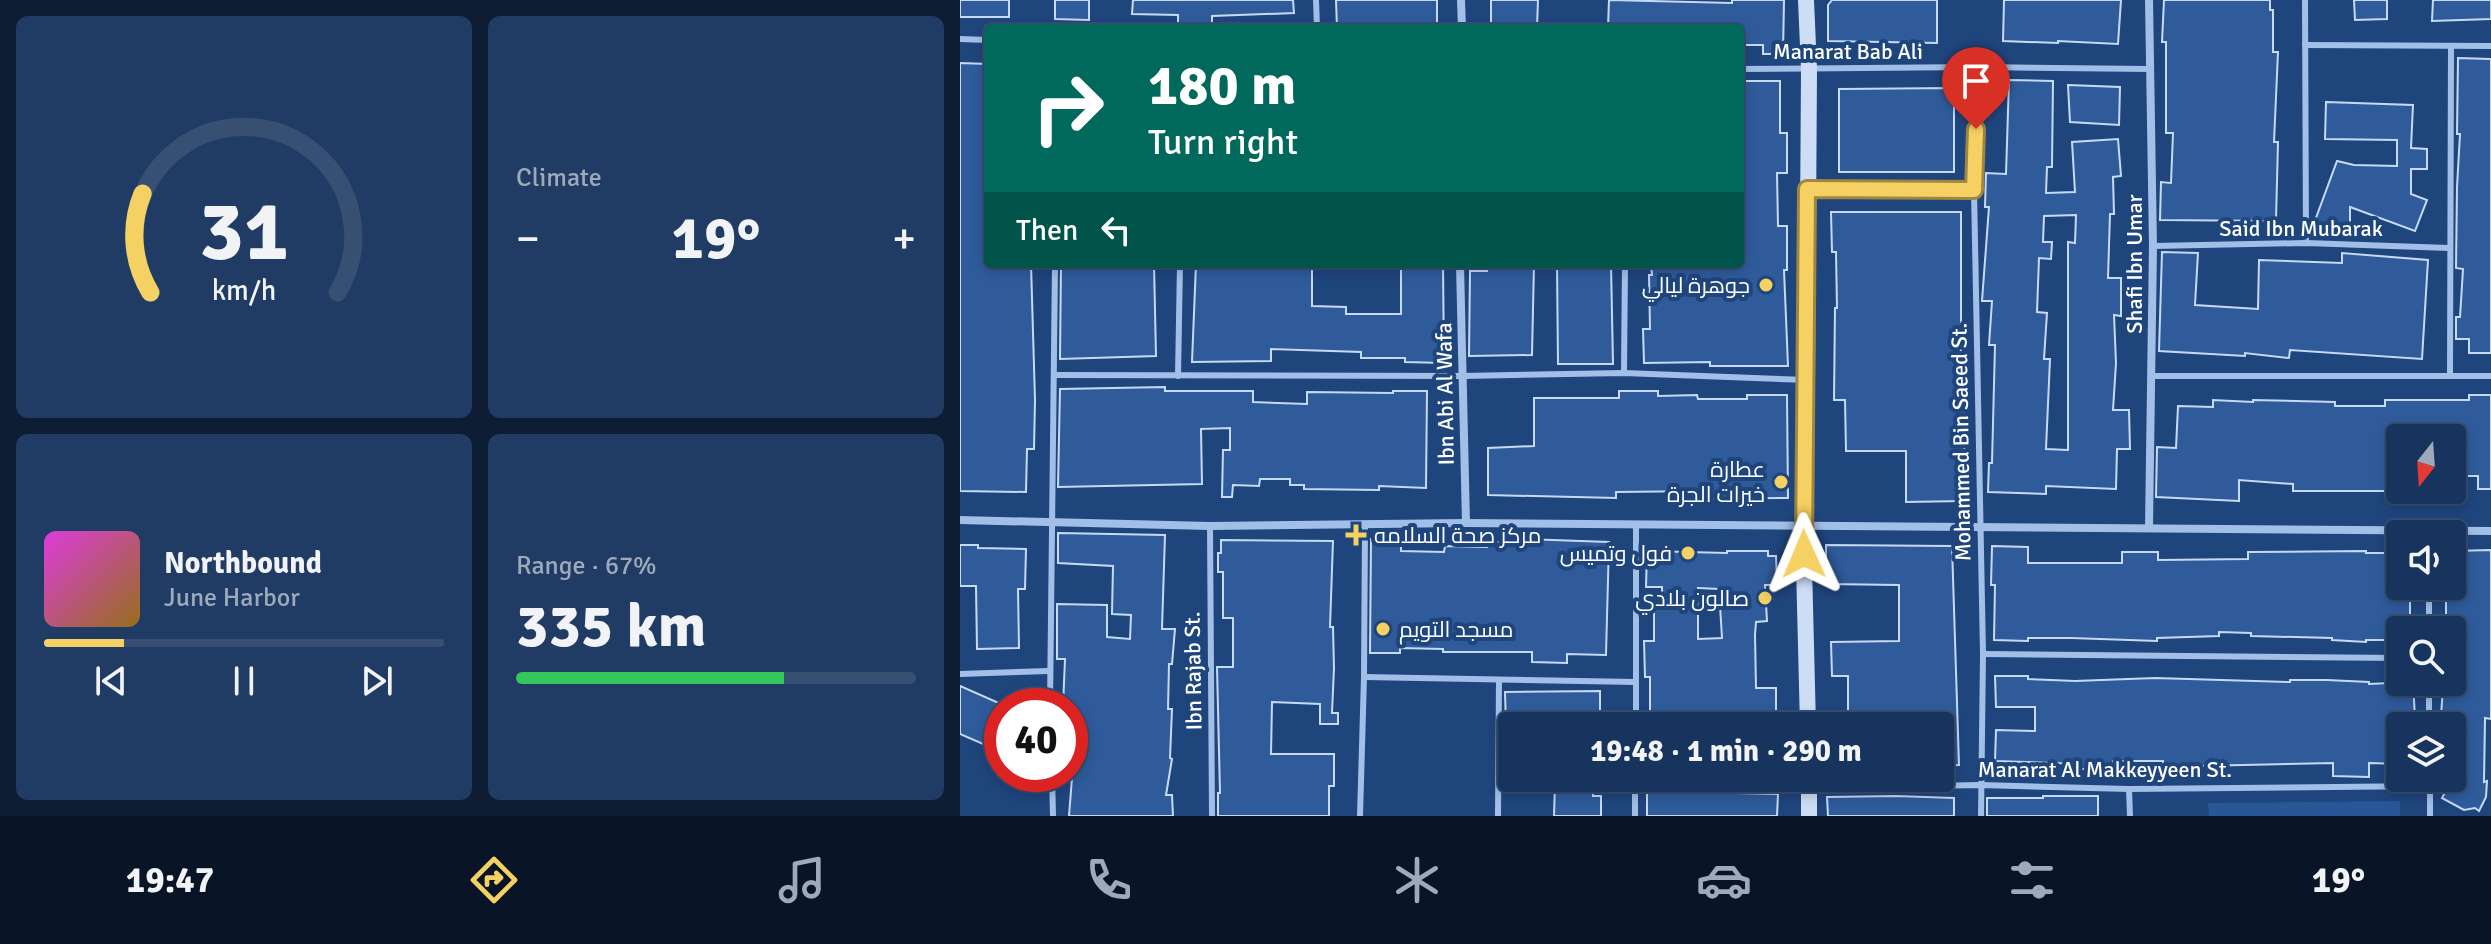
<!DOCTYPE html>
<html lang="en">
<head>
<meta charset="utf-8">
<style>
  body { margin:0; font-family:Signika,Cairo,sans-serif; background:#203c64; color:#f1f3f6; height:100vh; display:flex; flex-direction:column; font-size:30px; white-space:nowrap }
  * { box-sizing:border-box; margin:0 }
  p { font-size:26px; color:#9eaabc }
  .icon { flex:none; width:44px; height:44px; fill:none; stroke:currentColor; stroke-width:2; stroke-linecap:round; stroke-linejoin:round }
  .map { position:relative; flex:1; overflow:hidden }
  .drawer { display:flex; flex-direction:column; gap:16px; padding:16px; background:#0d1d34; width:960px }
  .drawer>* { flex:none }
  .guide { position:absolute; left:24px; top:24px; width:760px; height:244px; border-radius:8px; box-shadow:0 4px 12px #0003,0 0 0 2px #364f73; background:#00695c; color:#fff; overflow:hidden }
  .needle { width:52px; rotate:197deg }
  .tools { position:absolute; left:1426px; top:424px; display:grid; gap:16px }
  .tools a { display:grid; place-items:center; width:80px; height:80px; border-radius:8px; background:#17345e; box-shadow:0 4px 12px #0003,0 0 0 2px #364f73; font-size:40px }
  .speed { position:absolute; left:24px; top:688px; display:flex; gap:16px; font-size:40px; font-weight:700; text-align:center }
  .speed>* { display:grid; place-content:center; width:104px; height:104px; border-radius:50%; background:#17345e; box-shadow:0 4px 12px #0003,0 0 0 2px #364f73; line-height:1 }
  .speed .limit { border:12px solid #d22; background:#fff; color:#111 }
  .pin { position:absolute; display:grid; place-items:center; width:68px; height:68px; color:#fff; margin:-82px -34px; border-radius:50% 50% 50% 0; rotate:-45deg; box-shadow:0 0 8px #0007 }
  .pin .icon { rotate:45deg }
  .me { position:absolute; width:88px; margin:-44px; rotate:359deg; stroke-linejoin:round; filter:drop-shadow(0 0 6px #0008) }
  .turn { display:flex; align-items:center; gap:28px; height:168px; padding:0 32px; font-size:36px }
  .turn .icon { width:104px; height:104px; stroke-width:2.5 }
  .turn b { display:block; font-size:56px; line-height:68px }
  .then { display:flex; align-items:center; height:76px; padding:0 32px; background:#0003; gap:16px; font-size:30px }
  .big { font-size:60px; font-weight:700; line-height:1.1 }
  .drawer .widget { flex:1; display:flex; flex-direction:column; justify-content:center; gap:12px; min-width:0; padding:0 28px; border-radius:12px; background:#203c64 }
  .drawer .dial { align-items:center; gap:0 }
  .dial svg { height:208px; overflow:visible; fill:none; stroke:#364f73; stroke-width:7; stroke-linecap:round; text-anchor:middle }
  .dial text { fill:#f1f3f6; stroke:none }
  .song { display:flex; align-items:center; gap:24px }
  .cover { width:96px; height:96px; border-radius:12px; background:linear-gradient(135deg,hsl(300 70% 55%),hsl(40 70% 35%)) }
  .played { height:8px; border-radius:4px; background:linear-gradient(90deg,#f5d062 20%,#364f73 20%) }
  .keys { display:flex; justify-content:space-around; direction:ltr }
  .heat { display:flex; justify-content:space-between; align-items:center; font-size:44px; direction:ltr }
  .charge { height:12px; border-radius:6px; background:linear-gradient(90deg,#34c759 67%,#364f73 0) }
  .drawer .tiles { flex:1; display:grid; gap:16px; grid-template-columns:repeat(2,1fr) }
  .trip { position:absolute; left:538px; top:712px; width:456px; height:80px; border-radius:8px; background:#17345e; box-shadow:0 4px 12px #0003,0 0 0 2px #364f73; font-weight:700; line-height:80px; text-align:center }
  .menu { display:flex; height:128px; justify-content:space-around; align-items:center; background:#091526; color:#9eaabc }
  .menu .icon { width:56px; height:56px }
  .menu .selected { color:#f5d062 }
  .menu b { font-size:36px; color:#f1f3f6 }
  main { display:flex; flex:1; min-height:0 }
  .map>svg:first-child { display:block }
  .green { fill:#295696 }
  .building { fill:#2f5b9b; stroke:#c6daf6; stroke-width:2; fill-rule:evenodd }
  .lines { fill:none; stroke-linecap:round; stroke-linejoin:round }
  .lane { stroke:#a2bfe7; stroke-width:6 }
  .street { stroke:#a2bfe7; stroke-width:8 }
  .secondary { stroke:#cdddf6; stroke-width:16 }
  .route-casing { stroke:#9f8740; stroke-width:20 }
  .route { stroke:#f5d062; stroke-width:14 }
  .poi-dot { fill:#f5d062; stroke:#1f457d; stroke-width:3 }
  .labels { text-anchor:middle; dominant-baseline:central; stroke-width:8; stroke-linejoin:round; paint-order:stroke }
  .street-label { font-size:22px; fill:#fff; stroke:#1f457d }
  .poi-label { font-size:22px; fill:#fff; stroke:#1f457d; text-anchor:end }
</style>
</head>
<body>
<main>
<section class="drawer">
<div class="tiles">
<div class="widget dial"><svg viewBox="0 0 100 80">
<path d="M14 69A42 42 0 1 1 86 69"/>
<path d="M14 69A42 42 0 0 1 11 31" stroke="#f5d062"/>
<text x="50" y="56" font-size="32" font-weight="700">31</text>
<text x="50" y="72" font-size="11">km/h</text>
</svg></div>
<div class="widget"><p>Climate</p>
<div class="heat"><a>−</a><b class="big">19°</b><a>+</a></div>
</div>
<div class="widget">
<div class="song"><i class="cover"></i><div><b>Northbound</b><p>June Harbor</p></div></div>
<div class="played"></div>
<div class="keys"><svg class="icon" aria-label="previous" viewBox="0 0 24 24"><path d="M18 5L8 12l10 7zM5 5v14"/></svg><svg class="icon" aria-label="pause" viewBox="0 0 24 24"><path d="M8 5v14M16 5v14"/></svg><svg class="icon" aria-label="next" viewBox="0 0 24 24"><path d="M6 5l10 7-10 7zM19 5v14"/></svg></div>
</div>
<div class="widget"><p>Range · 67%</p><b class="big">335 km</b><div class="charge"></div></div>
</div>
</section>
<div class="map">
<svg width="1531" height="816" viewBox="0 0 1531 816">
  <rect width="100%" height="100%" fill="#1f457d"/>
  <path class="green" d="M1440 801V816H1249L1248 803Z"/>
  <g class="building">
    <rect x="0" y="0" width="49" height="17"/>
    <path d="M95 0H129V20L95 19Z"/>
    <path d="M173 0H333L334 13 252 16V27L218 28V15L172 14Z"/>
    <path d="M376 0H477V28H377Z"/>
    <path d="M531 0H578L577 28H531Z"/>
    <path d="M649 0 772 3V0H824L823 54H803V45H780V28H648Z"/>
    <path d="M872 0H977V43L868 41V5Z"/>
    <path d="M1044 0H1161L1158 44 1098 41V43L1043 41Z"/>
    <path d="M1204 0H1310V10H1313V52H1318L1314 142H1318L1316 221 1200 220 1201 182 1211 183 1213 133H1206V42H1202Z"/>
    <path d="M1394 0H1427V19L1395 20Z"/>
    <path d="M1473 0H1531V19L1472 21Z"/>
    <path d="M1498 58 1531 59V353H1509V339H1496V317H1500L1503 269 1496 268 1497 187 1500 134H1497Z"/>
    <path d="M0 63 28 64V264H71L75 400 74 449H67L66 492 0 491Z"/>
    <path d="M1049 80 1093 81 1092 167H1087L1086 193 1115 192 1112 142 1158 139 1161 176 1153 177 1154 214H1150L1148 278H1161V316L1154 315 1156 363 1153 410H1169L1170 449H1157L1156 489 1086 486V494L1028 492 1029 463H1032L1035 345H1029L1032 301H1022L1029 207H1025L1026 173 1046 174ZM1116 215 1115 243 1108 242V450L1086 449 1090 359H1084L1087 313 1077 312 1079 258 1091 259 1092 242H1083L1084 216Z"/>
    <path d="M780 81H820V133H827V173H817L818 226H827V270H824L828 366H750V362L684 363 683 329H690L689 275H692L691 264H780Z"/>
    <path d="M1108 85 1160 87 1159 125 1110 122Z"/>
    <path d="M994 88V172H879V89Z"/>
    <path d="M1366 102 1453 105 1451 148 1467 149V169H1451V194L1467 200 1455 231 1390 207V227L1353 226 1377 161 1394 165 1437 166V140L1365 139Z"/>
    <path d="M871 212H1001V358L1002 377H1005L1004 501 946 502V451H886L885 400H874L875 308H877L876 252H872Z"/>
    <path d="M1202 252 1238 253 1235 305 1298 309 1299 260 1382 263V253L1468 260 1462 359 1330 350 1329 358 1285 353V356L1199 351Z"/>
    <path d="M101 264H194L196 356 100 359Z"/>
    <path d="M236 264H352V306L386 307V314H441V264H483L484 363 445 362V358H401V352L311 349V361L232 362Z"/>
    <path d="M527 264H574L572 355 509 356 510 271H527Z"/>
    <path d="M597 264H651L653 364H598Z"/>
    <path d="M205 387V391H293V402L347 404V392L433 393V391H467L466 488 419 486V490L344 489V485H330V479H300L299 486 273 485 272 497H262L263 450H270V428L241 429 242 484 98 487 100 389Z"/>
    <path d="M659 391H698V396L737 395 738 399H787V395H827L828 498 744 499V491L656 492V498L528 495V448L574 446V398H659Z"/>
    <path d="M1509 395H1531V489H1518V476H1492V435H1440V495H1425V491H1333V484L1279 480V501L1196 497 1197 447 1216 448 1218 406 1253 407V400L1293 402V400L1375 402V406H1425V400H1509Z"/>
    <path d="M98 533 205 535 202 629H215L212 664H209L208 709H212L210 758 212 759 206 795H212L213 816H109L112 778H110V706H103L105 659H97V604L147 605V637L170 639 171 615 152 614 153 566 98 563Z"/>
    <path d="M411 539 441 540V551L484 552 485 546 527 547V542L563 543V539L649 542 646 655 607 654V663L572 662V652H483V649L440 648V653H410Z"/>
    <path d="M261 540 373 541 370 627H373L374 668 372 713H378V724H360V704L312 702 311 754H374V786H369V816H258V793H260L257 667H273V618H263V572H258V553H261Z"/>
    <path d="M0 545H18V548L66 549 65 589H58L59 648 17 649 16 586H0Z"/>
    <path d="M866 545 992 546 999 765 980 766V726H942L941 717H888V676H872L871 642 939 641V585L866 584Z"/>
    <path d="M1032 546 1068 547V563H1162V552H1198V560L1288 559V552L1406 551V553H1440V586H1450V630H1440V640H1406V642L1372 640V638L1291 636V633L1259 632V636L1197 638V641L1111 638H1068V641L1034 640 1035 585H1031Z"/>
    <path d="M1531 550V719L1525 718 1524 782 1527 781 1526 797 1519 811 1515 808 1504 810 1482 798 1490 783 1496 781 1494 764H1492V717L1481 716 1483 687H1492V630H1486V599H1492V551Z"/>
    <path d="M687 551 767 553V551H808V556H816L817 585H805L807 621 796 622 795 635 796 688H816V723L690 726V677H685L684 641H694V608H702V587H686ZM738 588 759 589 762 638 738 639Z"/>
    <path d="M1035 676H1068V679L1115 681 1195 678 1330 682V680H1367L1409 682V684L1453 682 1455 718H1440V764L1409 763V777L1373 776V763L1239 766V770L1203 769V761H1153V770L1121 769V764L1035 761 1036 730 1075 731V707H1036Z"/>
    <path d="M0 686 41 704 23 744 0 734Z"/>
    <path d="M640 691V726H546L545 692Z"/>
    <path d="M595 783H633V796H641V816H594Z"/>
    <path d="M687 791 818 794 817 816H687Z"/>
    <path d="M936 796 994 798V816H868L867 797Z"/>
    <path d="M1083 796H1138V816H1027V798H1083Z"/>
  </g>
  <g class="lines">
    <g class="lane">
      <path d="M356 0 357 28"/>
      <path d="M1345 0 1346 243"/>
      <path d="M0 39 28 40"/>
      <path d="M1345 45 1531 46"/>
      <path d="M1017 67 1014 190 1023 654 1021 816"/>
      <path d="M780 69 1017 67 1189 69"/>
      <path d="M850 189 1014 190"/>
      <path d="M1193 246 1346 243 1489 248"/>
      <path d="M664 373 665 264"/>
      <path d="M94 375 502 376 664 373 847 380"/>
      <path d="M218 376 220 264"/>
      <path d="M1192 376H1531"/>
      <path d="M1490 376 1491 47"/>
      <path d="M250 526 252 816"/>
      <path d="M1469 630V586"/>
      <path d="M1023 654 1440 658"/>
      <path d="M0 674 89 671"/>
      <path d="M404 677 676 682"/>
      <path d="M1469 682V726"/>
      <path d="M90 706 95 264"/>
      <path d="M676 726V526"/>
      <path d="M92 774 93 816"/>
      <path d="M1470 778V816"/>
      <path d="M675 784 849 788 1021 785 1169 789 1470 786"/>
      <path d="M1169 789 1170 816"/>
      <path d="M400 816 404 677 405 526"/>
      <path d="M538 816 539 680"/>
      <path d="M675 816V778"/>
    </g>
    <g class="street">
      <path d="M501 0 502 28"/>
      <path d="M1189 0 1193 246 1189 528"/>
      <path d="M500 264 506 523"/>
      <path d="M0 520 250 526 506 523 1531 531"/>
    </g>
    <g class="secondary">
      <path d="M846 0 849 69 847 380 843 526 848 726"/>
      <path d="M849 778V816"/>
    </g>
  </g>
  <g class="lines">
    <defs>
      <path id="route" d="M844 554 847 189 1014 190 1016 129"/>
    </defs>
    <use href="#route" class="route-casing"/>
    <use href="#route" class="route"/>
  </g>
  <g class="poi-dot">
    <circle cx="806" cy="285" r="8"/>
    <circle cx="821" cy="482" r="8"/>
    <path d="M392 523h8v8h8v8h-8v8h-8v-8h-8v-8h8z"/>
    <circle cx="728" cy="553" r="8"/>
    <circle cx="805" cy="598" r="8"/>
    <circle cx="423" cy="629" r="8"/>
  </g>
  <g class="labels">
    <g class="street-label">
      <text x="888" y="51">Manarat Bab Ali</text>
      <text x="1341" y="228">Said Ibn Mubarak</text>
      <text transform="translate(1174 264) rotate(-90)">Shafi Ibn Umar</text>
      <text transform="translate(485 394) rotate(-91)">Ibn Abi Al Wafa</text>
      <text transform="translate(1001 442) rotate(-91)">Mohammed Bin Saeed St.</text>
      <text transform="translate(233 671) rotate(-91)">Ibn Rajab St.</text>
      <text x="1145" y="769">Manarat Al Makkeyyeen St.</text>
    </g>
    <g class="poi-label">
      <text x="790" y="285">جوهرة ليالي</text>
      <text x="805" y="469">عطارة<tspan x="805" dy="25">خيرات الجرة</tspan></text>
      <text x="414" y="535" text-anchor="start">مركز صحة السلامه</text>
      <text x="712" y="553">فول وتميس</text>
      <text x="789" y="598">صالون بلادي</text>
      <text x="439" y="629" text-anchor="start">مسجد التويم</text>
    </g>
  </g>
</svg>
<div class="tools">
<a><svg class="needle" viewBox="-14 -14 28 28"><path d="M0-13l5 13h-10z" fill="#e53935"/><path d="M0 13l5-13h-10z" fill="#9eaabc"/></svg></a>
<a><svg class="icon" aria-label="sound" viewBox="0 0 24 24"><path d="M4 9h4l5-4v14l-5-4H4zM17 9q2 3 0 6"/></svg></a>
<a><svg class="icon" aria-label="search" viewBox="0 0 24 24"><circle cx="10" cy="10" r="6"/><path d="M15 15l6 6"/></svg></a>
<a><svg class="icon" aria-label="layers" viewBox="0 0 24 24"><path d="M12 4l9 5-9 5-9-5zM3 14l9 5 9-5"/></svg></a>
</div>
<div class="speed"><div class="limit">40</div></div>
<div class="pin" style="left:1016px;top:129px;background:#d93025"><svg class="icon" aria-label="arrive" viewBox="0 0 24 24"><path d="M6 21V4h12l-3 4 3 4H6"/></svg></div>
<svg class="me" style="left:844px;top:554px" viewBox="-20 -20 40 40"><path d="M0-17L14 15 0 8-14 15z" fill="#f5d062" stroke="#fff" stroke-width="4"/></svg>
<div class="trip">19:48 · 1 min · 290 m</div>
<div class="guide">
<div class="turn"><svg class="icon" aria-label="right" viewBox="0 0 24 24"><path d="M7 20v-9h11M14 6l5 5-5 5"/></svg><div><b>180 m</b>Turn right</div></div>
<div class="then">Then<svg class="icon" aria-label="left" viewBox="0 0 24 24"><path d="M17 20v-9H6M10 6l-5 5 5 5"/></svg></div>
</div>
</div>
</main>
<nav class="menu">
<b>19:47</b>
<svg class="icon selected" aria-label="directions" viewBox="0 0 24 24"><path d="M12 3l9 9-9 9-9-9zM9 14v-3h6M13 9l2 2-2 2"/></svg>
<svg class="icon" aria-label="music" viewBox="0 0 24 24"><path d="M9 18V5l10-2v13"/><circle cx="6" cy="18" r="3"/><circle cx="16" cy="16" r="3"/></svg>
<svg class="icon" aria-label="phone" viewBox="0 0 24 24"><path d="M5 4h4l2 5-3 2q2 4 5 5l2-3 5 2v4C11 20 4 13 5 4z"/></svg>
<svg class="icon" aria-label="climate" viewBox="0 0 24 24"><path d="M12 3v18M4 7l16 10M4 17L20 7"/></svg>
<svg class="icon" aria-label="car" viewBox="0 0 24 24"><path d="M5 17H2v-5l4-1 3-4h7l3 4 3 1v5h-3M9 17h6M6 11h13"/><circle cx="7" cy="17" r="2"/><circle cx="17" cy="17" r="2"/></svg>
<svg class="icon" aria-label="filters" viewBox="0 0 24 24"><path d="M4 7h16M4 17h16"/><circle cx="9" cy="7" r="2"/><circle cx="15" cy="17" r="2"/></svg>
<b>19°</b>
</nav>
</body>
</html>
